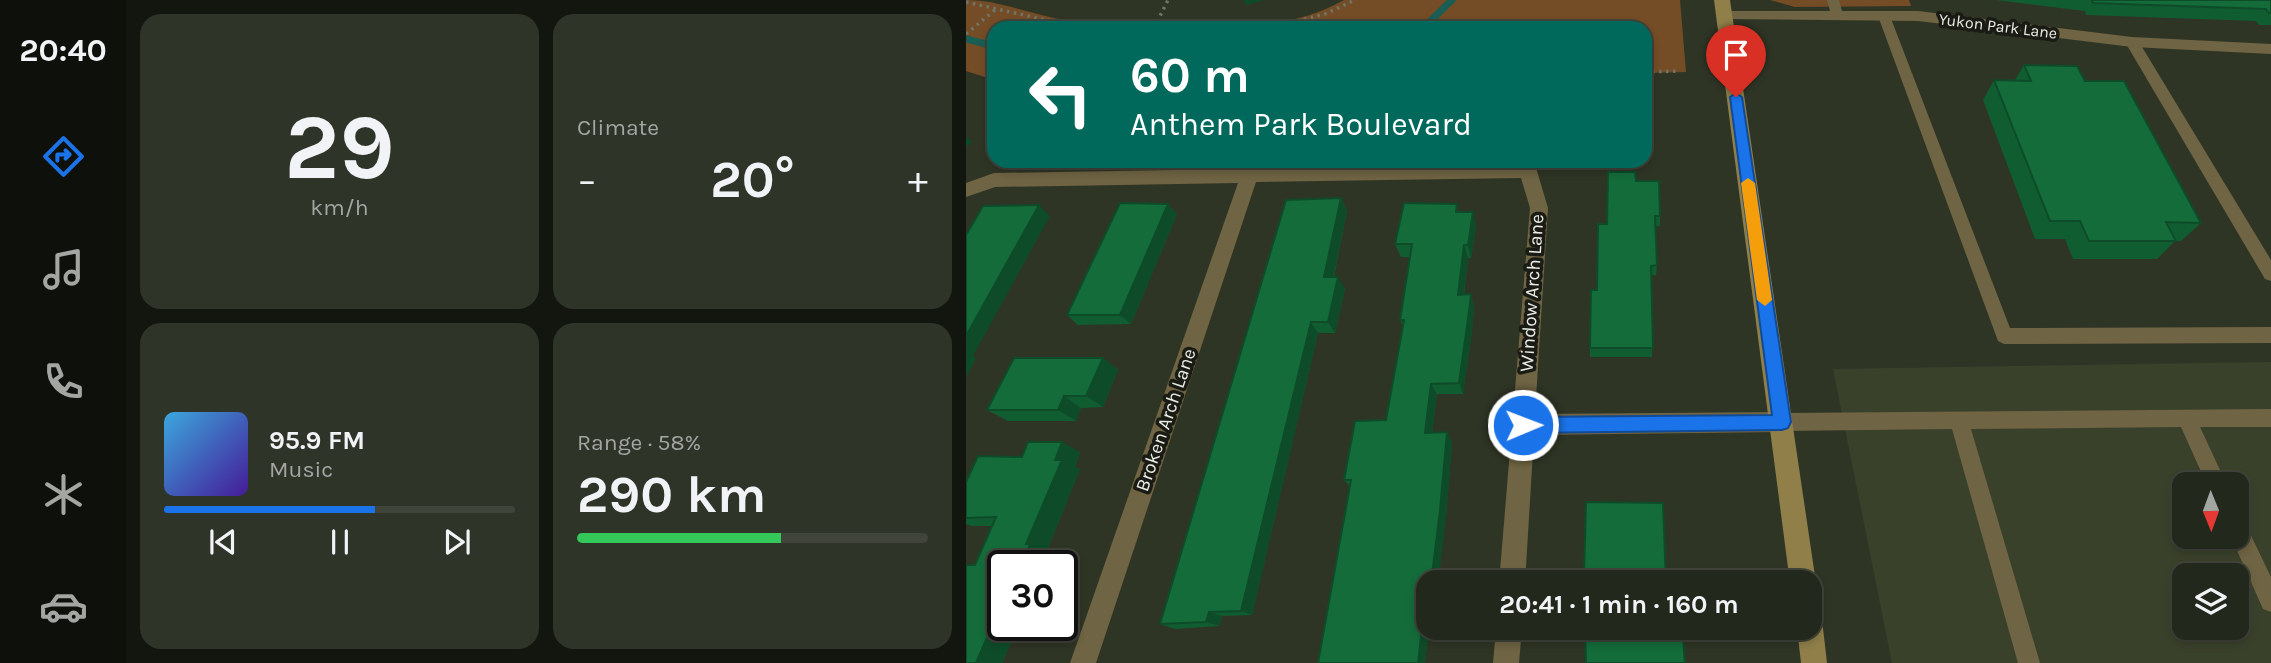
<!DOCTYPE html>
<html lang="en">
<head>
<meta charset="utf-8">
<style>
  body { margin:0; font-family:Karla,sans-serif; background:#2f3429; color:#f1f3f6; height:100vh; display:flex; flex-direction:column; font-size:26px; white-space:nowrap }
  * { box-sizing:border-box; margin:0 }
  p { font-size:23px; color:#a3a6a3 }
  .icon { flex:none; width:38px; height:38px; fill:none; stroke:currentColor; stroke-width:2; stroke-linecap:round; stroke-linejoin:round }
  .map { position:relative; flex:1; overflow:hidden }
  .panel { display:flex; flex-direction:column; gap:14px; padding:14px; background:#13160f; width:840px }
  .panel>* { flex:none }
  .top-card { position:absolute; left:21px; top:21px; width:665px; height:147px; border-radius:21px; box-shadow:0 4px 10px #0003,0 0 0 2px #40443b; background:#00695c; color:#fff; overflow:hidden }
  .needle { width:46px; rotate:179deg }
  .buttons { position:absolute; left:1206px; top:472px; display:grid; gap:14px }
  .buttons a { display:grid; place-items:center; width:77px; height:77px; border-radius:14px; background:#23281c; box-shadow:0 4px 10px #0003,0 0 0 2px #40443b; font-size:35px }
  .speed { position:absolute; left:21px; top:550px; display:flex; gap:14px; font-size:35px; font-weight:700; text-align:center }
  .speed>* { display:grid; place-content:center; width:91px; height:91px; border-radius:50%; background:#23281c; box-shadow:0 4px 10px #0003,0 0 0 2px #40443b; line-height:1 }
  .speed .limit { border:4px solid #111; border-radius:10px; background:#fff; color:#111 }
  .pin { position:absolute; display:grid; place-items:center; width:60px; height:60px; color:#fff; margin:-72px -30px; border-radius:50% 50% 50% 0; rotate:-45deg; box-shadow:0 0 7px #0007 }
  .pin .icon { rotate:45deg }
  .me { position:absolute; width:77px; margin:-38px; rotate:89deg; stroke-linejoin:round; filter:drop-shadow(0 0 5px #0008) }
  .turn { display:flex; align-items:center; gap:24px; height:147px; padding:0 28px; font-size:32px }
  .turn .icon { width:91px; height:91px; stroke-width:2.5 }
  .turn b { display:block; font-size:49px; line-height:60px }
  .big { font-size:52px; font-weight:700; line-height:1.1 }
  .panel .card { flex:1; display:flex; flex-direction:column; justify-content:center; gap:10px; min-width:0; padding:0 24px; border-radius:21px; background:#2f3429 }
  .panel .dial { align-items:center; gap:0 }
  .dial b { font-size:91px; line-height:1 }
  .song { display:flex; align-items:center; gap:21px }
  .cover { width:84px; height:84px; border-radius:10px; background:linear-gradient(135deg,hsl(200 70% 55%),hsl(260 70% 35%)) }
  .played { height:7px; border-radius:4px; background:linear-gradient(90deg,#1a73e8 60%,#40443b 60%) }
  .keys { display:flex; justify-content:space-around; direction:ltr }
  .heat { display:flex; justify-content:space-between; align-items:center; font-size:38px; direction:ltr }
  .charge { height:10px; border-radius:5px; background:linear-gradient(90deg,#34c759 58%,#40443b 0) }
  .panel .tiles { flex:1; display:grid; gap:14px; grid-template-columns:repeat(2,1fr) }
  .trip { position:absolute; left:450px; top:570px; width:406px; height:70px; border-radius:21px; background:#23281c; box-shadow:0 4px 10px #0003,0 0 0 2px #40443b; font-weight:700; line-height:70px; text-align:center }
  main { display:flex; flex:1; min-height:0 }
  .tabs { display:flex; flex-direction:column; width:126px; justify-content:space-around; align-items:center; background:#0e100b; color:#a3a6a3 }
  .tabs .icon { width:49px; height:49px }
  .tabs .selected { color:#1a73e8 }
  .tabs b { font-size:32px; color:#f1f3f6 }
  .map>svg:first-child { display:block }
  .built { fill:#3a412b; fill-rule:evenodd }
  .green { fill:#744c26 }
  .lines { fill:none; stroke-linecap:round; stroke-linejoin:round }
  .stream { stroke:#195d55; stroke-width:7 }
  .path-far1 { stroke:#6f7467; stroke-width:3.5; stroke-dasharray:2.5 4.5; stroke-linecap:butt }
  .path { stroke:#6f7467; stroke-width:5; stroke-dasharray:3.5 6; stroke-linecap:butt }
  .lane { fill:#6f6443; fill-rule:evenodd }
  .street { fill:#6f6443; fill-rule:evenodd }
  .secondary { fill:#907f49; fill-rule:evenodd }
  .wall { fill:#115d32 }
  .shaded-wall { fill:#0e4c29 }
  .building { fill:#146c3a; stroke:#0e4c29; stroke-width:2 }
  .route { fill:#1a73e8; stroke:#114b97; stroke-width:2 }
  .slow { fill:#f59e0b }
  .labels { text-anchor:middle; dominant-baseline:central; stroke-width:7; stroke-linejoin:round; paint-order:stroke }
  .far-street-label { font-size:16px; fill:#e9ede3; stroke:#191b14 }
  .street-label { font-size:19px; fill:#e9ede3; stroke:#191b14 }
</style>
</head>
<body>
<main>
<nav class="tabs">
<b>20:40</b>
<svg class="icon selected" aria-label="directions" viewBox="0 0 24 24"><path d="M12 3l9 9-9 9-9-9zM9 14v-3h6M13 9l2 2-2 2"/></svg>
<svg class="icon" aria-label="music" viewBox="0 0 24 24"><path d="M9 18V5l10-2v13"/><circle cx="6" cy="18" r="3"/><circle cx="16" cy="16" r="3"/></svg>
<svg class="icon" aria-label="phone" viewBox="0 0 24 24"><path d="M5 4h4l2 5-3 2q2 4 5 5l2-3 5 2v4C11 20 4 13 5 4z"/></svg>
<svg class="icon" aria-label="climate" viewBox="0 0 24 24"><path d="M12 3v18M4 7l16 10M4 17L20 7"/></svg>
<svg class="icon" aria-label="car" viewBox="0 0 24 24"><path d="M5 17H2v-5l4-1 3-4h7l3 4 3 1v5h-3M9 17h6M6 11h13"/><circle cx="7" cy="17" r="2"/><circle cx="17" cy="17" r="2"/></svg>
</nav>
<section class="panel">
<div class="tiles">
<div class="card dial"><b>29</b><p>km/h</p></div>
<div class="card"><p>Climate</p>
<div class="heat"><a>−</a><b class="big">20°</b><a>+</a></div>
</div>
<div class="card">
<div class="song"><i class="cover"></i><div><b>95.9 FM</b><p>Music</p></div></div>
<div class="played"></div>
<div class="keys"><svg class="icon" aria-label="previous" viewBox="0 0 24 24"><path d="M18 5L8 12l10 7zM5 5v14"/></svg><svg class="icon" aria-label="pause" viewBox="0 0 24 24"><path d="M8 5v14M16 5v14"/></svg><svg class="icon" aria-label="next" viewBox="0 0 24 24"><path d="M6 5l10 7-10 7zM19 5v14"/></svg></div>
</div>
<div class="card"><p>Range · 58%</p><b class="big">290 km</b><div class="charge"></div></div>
</div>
</section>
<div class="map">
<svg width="1305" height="663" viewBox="0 0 1305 663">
  <rect width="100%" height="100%" fill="#2f3525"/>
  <path class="built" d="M1305 362V663H926L867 369ZM1218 485H1270V537H1218ZM1218 576H1270V628H1218Z"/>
  <g class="green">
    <path d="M0 0C34 0 66 15 99 20 122 23 146 22 169 24 238 28 316 35 378 0H714L720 72 679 73V28H28V80L0 71Z"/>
    <path d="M804 0H943L945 6 829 7Z"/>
  </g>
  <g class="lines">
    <g class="stream">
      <path d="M457 28 486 0"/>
      <path d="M0 39 28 46"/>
    </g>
    <g class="path-far1">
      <path d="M0 2 80 20 137 28"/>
      <path d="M188 28 202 0"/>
      <path d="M304 28 359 14 389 0"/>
      <path d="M0 34 29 10"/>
      <path d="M679 72 713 71"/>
    </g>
    <path class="path" d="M1205 597 1218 596"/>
    <g class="lane">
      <path d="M861 0H873L877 15 876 18H866Z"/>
      <path d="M918 12 924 16 1044 328 1305 327V343L1038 344 1032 341 912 16Z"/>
      <path d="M1166 38 1173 42 1305 260V281L1299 279 1159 42Z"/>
      <path d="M1305 409V427H1234L1261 485H1241L1215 427 1005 429 1074 663H1052L986 429 816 431 809 428 807 422 809 416 816 413Z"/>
      <path d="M1270 516 1277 519 1305 577V612L1297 609 1265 537H1270Z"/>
    </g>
    <g class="street">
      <path d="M759 11H952L1166 37 1305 44V54L1166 47 952 21 754 19 751 16 754 13Z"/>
      <path d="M562 164 568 166 571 171 582 208 569 414 816 412 824 415 827 422 824 429 816 432 568 435 559 583H533L564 208 555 178 290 182 130 663H104L272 183 29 187 0 197V183L28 173Z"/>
      <path d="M530 628H556L553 663H527Z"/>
    </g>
    <g class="secondary">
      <path d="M748 0H764L850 583 844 593V583H824Z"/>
      <path d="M844 615 853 619 857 628 861 663H835L831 628H844Z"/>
    </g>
  </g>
  <g class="wall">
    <path d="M1030 0H1305V25H1293L1290 21 1120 15 1119 11Z"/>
    <path d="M1058 65 1119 81 1235 223 1215 241H1209L1191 259H1107L1099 239H1069L1017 100 1028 80H1049Z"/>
    <path d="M28 121V140L20 132Z"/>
    <path d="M670 181 694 216V226H689L691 265 690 275H685L686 357H624V348L641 224Z"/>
    <path d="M375 198 381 211 368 277 379 289 369 333H352L286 615 256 616 253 626 209 629 194 624Z"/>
    <path d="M494 212 510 226 505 258H502L498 295 508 307 506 331 497 394H471L466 433 481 432 486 442 480 518 462 583V628H463L459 663 384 486 378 480 420 420 437 326 434 320 444 257H435L429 244Z"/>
    <path d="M211 214 165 324 112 325 101 315Z"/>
    <path d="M137 358 152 370 137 407 115 408 110 421H42L21 410Z"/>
    <path d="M114 452 109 467 114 469 81 550 85 552 80 565H37V625H56L51 638H47L36 663H0L9 565 26 526H6L0 524V482Z"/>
    <path d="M697 503 639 581H619L618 574Z"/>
  </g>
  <g class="shaded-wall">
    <path d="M278 0H299L280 5Z"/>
    <path d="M688 125V136L679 140V129Z"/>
    <path d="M0 137 6 142 0 147Z"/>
    <path d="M375 198 381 211 365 289 358 277Z"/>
    <path d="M202 204 211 214 165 324 154 315Z"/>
    <path d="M73 205 84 216 7 356 10 358 0 377V336Z"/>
    <path d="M507 212 510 226 505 258 502 245Z"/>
    <path d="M498 245 502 258 496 307 492 295Z"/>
    <path d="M372 277 379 289 369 333 362 322Z"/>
    <path d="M505 294 508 307 506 331 497 394 493 383Z"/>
    <path d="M345 322 352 333 286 615 275 611Z"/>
    <path d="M137 358 152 370 137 407 120 396Z"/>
    <path d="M465 384 471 394 465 442 459 433Z"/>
    <path d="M98 396 115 408 110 421 92 410Z"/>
    <path d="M481 432 486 442 480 518 472 583H465Z"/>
    <path d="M96 442 114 452 109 467 114 469 81 550 85 552 80 565H56L60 544 89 460Z"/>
    <path d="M460 594 462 595V628H463L459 663H452Z"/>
    <path d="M37 611V625H56L51 638 27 633Z"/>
    <path d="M243 612 256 616 253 626 240 622Z"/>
    <path d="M23 633 47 638 36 663H10Z"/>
  </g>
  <g class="building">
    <path d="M1126 0H1305V13H1303L1300 9 1127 3Z"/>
    <path d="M1058 65 1111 66 1119 81H1158L1235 223 1200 222 1210 241H1123L1114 221H1084L1028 80 1065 81Z"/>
    <path d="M679 115 688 125 679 129Z"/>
    <path d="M28 121V132H20Z"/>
    <path d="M642 172H669L670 181H693L694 216H689L691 265 685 266 687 348H624L625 290H631L632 224H641Z"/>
    <path d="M375 198 358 277H372L362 322H345L275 611 243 612 240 622 194 624 320 200Z"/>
    <path d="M154 203 202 204 154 315H101Z"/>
    <path d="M438 203 491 204 490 212H507L502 245H498L492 295 505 294 502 319 493 383 465 384 459 433 481 432 474 510 465 583H462V594H460L452 663H352L385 480H378L389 421 420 420 438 320H434L446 244H429Z"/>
    <path d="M73 205 0 336V235L17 206Z"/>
    <path d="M48 358H137L120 396H98L92 410H21Z"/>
    <path d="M62 442H96L89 460H96L60 544H64L56 565H37V611L27 633H23L10 663H0V565H9L30 517 0 518V482L12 456 56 457Z"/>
    <path d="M620 502 697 503 700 583H639V574H618Z"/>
    <path d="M619 628H716L719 663H620Z"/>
  </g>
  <path class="route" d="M770 93 776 97 825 422 822 428 816 430 557 433 551 430 549 425 551 419 557 417 806 415 764 97Z"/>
  <path class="slow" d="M782 178 789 183 806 300 799 306 791 300 775 183Z"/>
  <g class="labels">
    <g class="far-street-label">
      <text transform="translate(1032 26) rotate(7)">Yukon Park Lane</text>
    </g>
    <g class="street-label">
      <text transform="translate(566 293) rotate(-86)">Window Arch Lane</text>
      <text transform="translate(200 420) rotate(-71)">Broken Arch Lane</text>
    </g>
  </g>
</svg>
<div class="buttons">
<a><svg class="needle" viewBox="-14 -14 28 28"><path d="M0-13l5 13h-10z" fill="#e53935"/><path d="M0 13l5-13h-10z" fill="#a3a6a3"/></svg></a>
<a><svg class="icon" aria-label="layers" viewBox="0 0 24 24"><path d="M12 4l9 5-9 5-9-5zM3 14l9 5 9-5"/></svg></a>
</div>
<div class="speed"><div class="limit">30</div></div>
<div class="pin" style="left:770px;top:97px;background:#d93025"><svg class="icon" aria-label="arrive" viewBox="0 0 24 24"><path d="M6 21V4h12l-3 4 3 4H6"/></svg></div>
<svg class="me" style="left:557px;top:425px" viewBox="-20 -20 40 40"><circle r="17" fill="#1a73e8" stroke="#fff" stroke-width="3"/><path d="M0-11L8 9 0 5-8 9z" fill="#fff"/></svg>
<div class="trip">20:41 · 1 min · 160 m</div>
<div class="top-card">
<div class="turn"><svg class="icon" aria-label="left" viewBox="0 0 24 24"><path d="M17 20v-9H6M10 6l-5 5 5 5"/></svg><div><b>60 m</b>Anthem Park Boulevard</div></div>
</div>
</div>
</main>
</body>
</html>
